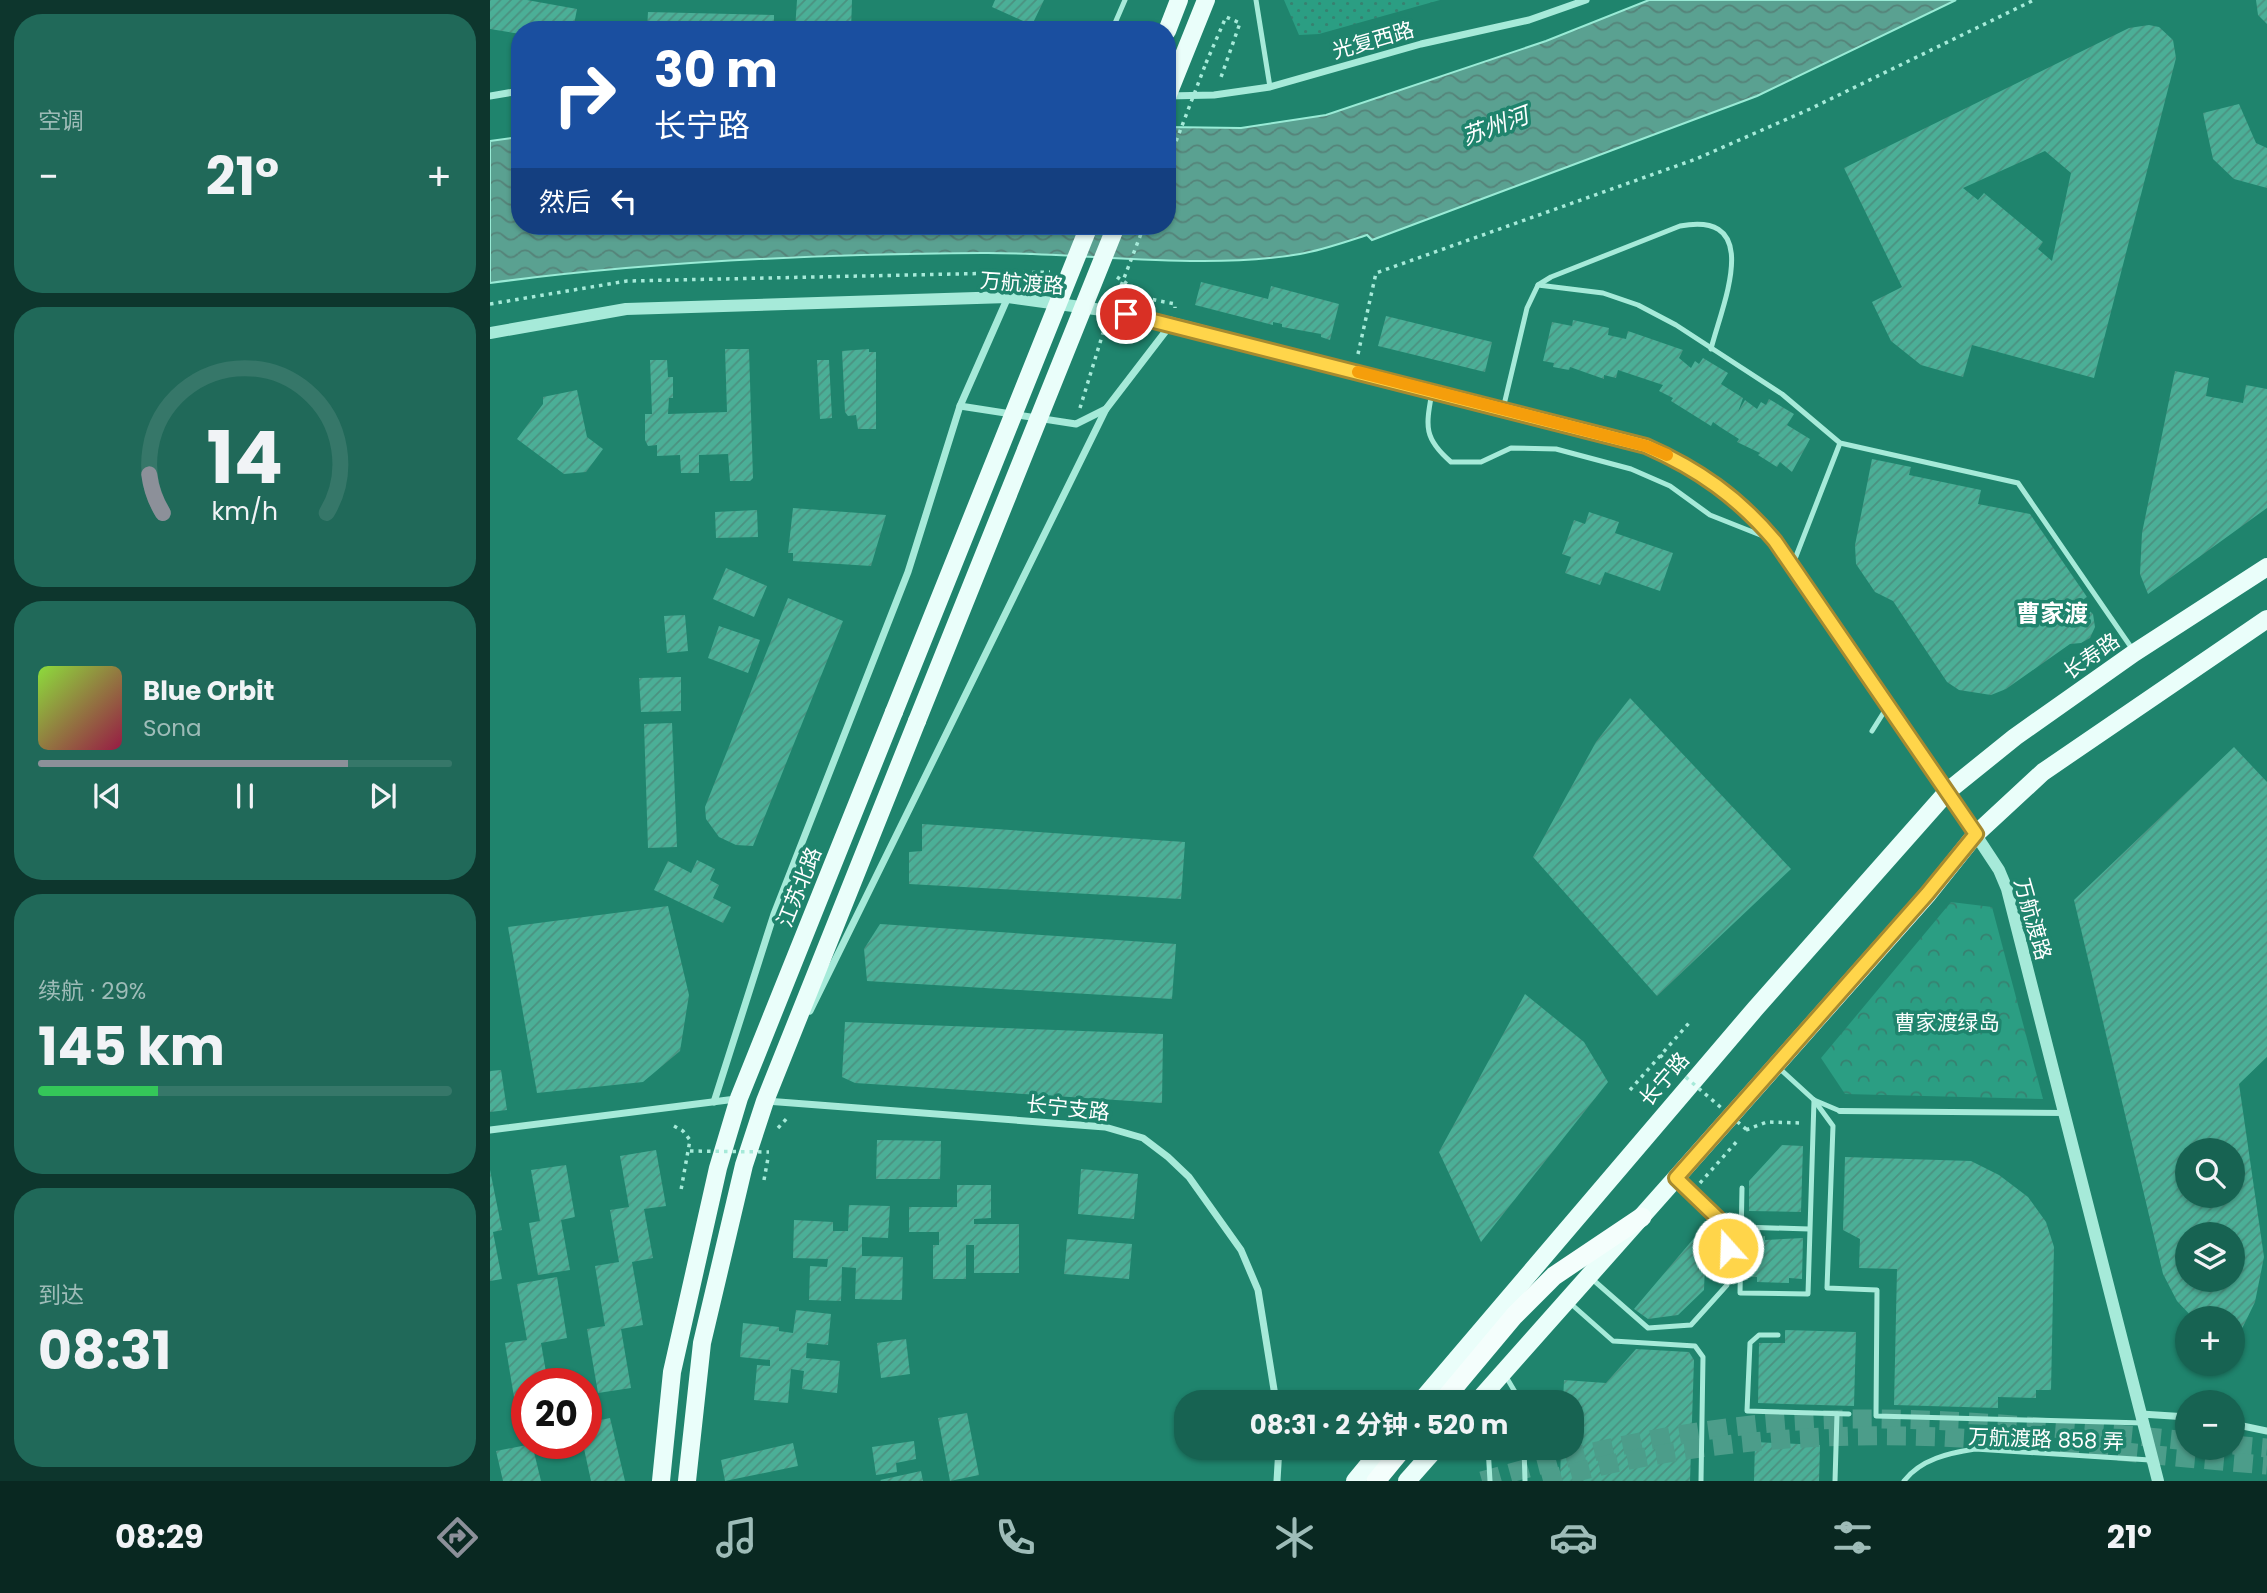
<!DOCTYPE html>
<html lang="zh">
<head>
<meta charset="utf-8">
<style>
  body { margin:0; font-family:Poppins,"Noto Sans SC",sans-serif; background:#206959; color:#f1f3f6; height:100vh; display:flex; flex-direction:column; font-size:26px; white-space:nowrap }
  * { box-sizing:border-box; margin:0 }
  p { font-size:23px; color:#9ebcb8 }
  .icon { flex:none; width:38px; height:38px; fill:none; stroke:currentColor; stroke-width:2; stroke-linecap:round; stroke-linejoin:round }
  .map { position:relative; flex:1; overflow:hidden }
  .details { display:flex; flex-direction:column; gap:14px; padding:14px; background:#0d362d; width:490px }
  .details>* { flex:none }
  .guide { position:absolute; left:21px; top:21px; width:665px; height:214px; border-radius:28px; box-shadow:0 2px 5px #0004; background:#1a4fa0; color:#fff; overflow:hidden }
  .fabs { position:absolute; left:1685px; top:1138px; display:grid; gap:14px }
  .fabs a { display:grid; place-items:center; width:70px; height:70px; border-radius:50%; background:#176352; box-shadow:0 2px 5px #0004; font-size:35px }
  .speed { position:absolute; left:21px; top:1368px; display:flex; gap:14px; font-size:35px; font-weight:700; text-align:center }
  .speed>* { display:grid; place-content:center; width:91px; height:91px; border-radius:50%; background:#176352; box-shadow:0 2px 5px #0004; line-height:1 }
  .speed .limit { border:10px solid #d22; background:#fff; color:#111 }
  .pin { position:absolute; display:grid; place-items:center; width:60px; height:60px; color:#fff; margin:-30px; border:4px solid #fff; border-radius:50%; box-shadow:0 2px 7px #0007 }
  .me { position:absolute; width:77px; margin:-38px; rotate:340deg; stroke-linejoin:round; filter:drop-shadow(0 0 5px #0008) }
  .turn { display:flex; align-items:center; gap:24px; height:147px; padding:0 28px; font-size:32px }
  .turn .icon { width:91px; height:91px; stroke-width:2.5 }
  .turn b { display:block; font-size:49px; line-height:60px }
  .then { display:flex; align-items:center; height:66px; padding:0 28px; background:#0003; gap:14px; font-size:26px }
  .big { font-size:52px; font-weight:700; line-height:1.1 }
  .details .card { flex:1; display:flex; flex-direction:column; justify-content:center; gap:10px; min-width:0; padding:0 24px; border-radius:28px; background:#206959 }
  .details .dial { align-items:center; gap:0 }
  .dial svg { height:182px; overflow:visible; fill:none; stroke:#367769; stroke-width:7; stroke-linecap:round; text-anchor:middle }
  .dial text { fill:#f1f3f6; stroke:none }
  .song { display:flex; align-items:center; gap:21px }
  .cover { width:84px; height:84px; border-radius:10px; background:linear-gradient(135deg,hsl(90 70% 55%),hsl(340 70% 35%)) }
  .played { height:7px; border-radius:4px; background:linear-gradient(90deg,#8c9099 75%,#367769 75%) }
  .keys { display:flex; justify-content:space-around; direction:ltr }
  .heat { display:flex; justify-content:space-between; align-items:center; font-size:38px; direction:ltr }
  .charge { height:10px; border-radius:5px; background:linear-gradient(90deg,#34c759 29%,#367769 0) }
  .trip { position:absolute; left:684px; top:1390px; width:410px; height:70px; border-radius:28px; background:#176352; box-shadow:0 2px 5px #0004; font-weight:700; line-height:70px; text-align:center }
  .tab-bar { display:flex; height:112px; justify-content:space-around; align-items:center; background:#092821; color:#9ebcb8 }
  .tab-bar .icon { width:49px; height:49px }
  .tab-bar .selected { color:#8c9099 }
  .tab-bar b { font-size:32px; color:#f1f3f6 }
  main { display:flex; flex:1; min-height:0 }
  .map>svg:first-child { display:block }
  .grass { fill:url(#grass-dots) }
  .forest { fill:url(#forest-crowns) }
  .water { fill:url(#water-waves); stroke:#99ebd6; stroke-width:2 }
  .building { fill:url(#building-hatch); fill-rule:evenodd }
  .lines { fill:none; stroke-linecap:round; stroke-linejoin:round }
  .trunk-tunnel { stroke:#4c9d8a; stroke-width:19; stroke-dasharray:19 10; stroke-linecap:butt }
  .path { stroke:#a6ead9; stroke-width:3.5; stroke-dasharray:3.5 5; stroke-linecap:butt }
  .service { stroke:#a6ead9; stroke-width:5 }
  .pedestrian { stroke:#a6ead9; stroke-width:6 }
  .minor { stroke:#a6ead9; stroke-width:7 }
  .tertiary { stroke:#a6ead9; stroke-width:12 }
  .primary { stroke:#eafefa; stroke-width:18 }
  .trunk { stroke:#f4fefc; stroke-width:19 }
  .path-bridge { stroke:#a6ead9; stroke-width:3.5; stroke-dasharray:3.5 5; stroke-linecap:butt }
  .primary-bridge { stroke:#eafefa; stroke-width:18 }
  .route-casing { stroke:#a68a30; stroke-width:18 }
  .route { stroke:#ffd54a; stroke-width:12 }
  .slow { stroke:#f59e0b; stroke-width:12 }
  .labels { text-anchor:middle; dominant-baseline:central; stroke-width:7; stroke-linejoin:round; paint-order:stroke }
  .street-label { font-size:21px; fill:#fff; stroke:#1f846d }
  .park-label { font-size:21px; fill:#fafefd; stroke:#1f846d }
  .water-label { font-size:23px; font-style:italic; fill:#fbfefe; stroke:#1f846d }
  .quarter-label { font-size:24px; font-weight:bold; fill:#fff; stroke:#1f846d }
</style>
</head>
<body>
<main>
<section class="details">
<div class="card"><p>空调</p>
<div class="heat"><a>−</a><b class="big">21°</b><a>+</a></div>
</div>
<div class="card dial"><svg viewBox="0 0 100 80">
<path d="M14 69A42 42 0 1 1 86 69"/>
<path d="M14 69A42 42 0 0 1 8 52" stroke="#8c9099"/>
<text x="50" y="56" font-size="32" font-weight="700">14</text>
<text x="50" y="72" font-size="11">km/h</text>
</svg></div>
<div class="card">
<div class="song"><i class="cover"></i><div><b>Blue Orbit</b><p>Sona</p></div></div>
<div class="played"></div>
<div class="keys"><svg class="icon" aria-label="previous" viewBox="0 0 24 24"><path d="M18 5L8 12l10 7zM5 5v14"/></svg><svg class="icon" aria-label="pause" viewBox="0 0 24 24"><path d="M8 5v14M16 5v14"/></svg><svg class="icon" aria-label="next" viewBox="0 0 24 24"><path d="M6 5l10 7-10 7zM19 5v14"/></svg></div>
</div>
<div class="card"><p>续航 · 29%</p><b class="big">145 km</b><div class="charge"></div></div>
<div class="card"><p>到达</p><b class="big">08:31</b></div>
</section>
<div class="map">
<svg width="1777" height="1481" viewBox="0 0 1777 1481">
  <defs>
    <pattern id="grass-dots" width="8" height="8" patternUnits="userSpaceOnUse" patternTransform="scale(1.75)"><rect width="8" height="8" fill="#2b9e83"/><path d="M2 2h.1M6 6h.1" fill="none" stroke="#378170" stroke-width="1.8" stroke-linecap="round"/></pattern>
    <pattern id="forest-crowns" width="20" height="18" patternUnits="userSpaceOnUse" patternTransform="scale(1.75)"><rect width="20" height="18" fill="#2b9e83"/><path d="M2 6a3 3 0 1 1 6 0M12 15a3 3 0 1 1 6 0" fill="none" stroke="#378170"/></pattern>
    <pattern id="water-waves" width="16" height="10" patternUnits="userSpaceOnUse" patternTransform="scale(1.75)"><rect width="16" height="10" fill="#5aa191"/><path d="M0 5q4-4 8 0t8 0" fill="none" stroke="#558379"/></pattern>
    <pattern id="building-hatch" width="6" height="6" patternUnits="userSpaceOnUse" patternTransform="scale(1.75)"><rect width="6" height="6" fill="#4baf97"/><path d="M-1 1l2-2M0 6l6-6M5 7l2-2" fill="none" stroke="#4b9180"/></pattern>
  </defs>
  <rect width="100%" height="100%" fill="#1f846d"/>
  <path class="grass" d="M794 0H950L829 34 809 35Z"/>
  <path class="forest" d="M1461 902 1502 907 1553 1099 1355 1094 1331 1058Z"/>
  <path class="water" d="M1159 0H1466L1267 96 882 240 877 235C855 242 833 250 810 254 712 271 593 252 492 253 329 254 162 261 0 283V141L30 137V226H677V127L751 128 836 115 1056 41Z"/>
  <g class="building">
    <path d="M0 0H37L87 9 83 30H30V34L0 29Z"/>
    <path d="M307 0H362L361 30H305Z"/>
    <path d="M505 0H554L542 25 502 7Z"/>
    <path d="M1766 0H1777V24L1768 15Z"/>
    <path d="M158 12 284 15V30H157Z"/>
    <path d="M1659 25 1669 27 1683 40 1686 58 1604 378 1482 345 1473 377 1431 365 1401 341 1382 302 1412 287 1354 168 1639 28ZM1555 151 1581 173 1562 261 1548 249 1553 242 1494 193 1488 200 1473 188Z"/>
    <path d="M1749 104 1766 143 1777 148V188L1744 179 1723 159 1713 113Z"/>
    <path d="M711 282 778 299 781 286 849 304 840 340 831 337V334L792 327V324L783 322V325L705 305Z"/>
    <path d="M896 316 1002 342 995 372 888 346Z"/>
    <path d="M1083 320 1119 328 1118 335 1136 339 1138 331 1193 350 1189 358 1201 368 1205 361 1209 364 1213 358 1238 373 1231 384 1253 398 1248 412 1255 400 1267 409 1271 402 1276 405 1279 399 1304 414 1297 425 1320 439 1302 472 1290 462 1287 467 1268 455 1270 453 1247 442 1249 439 1230 427 1223 422 1221 426 1181 401 1183 398 1169 391 1173 385 1128 370 1126 378 1114 375V379L1080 367 1079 370 1063 367 1064 363 1053 361 1062 322 1082 326Z"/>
    <path d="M235 349H259L263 478 260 481H240L238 454 209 455V473H191L190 455 167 456V445L158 446 155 440V414H162L160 360H177L178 377H183V398H179L178 414 237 412Z"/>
    <path d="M379 349V352H386V429H368L366 415 358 416 355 412 352 351Z"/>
    <path d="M327 360H339L342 418 330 419Z"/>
    <path d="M1685 371 1719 378 1716 396 1753 403 1756 385 1777 389V508L1658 594 1650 574 1652 533Z"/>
    <path d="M87 390 97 437 113 449 96 472 74 474 27 439 53 404V397Z"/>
    <path d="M1382 459 1421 467 1419 475 1491 490 1488 504 1540 514 1597 597 1586 605 1595 607 1603 614 1605 627 1600 638 1591 643 1580 644 1516 689 1501 695 1469 690 1457 682 1403 601 1385 592 1366 564 1365 545Z"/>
    <path d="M303 508 396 515 381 566 303 561V553H298Z"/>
    <path d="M267 510 268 537 226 538 225 512Z"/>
    <path d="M1099 512 1129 522 1125 533 1183 553 1170 591 1115 572 1110 585 1075 573 1081 557 1072 554 1084 520 1095 524Z"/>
    <path d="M236 568 277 586 264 617 223 599Z"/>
    <path d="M298 598 353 621 263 846 246 845 229 837 216 819 215 807Z"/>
    <path d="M195 615 198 651 177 653 174 616Z"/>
    <path d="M229 626 270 640 258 673 218 658Z"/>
    <path d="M191 677V711L151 712 149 678Z"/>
    <path d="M1140 698 1301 869 1167 996 1043 857 1106 742Z"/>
    <path d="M182 723 187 847 158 848 154 724Z"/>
    <path d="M1744 747 1777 782V1057L1749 1084 1774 1257 1765 1302 1746 1341 1743 1340V1318H1703L1687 1301 1673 1274 1584 900ZM1698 1150H1743V1195H1698ZM1698 1234H1743V1279H1698Z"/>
    <path d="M432 824 695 842 691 899 419 884V852L432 851Z"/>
    <path d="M207 860 225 869 220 880 229 885 223 898 241 907 233 923 164 890 178 861 201 873Z"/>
    <path d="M178 906 199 995 190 1051 153 1082 47 1093 18 927Z"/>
    <path d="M390 924 686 944 682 999 377 981 374 949Z"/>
    <path d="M1035 994 1094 1042 1118 1082 991 1242 949 1152Z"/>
    <path d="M355 1022 673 1034 672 1103 365 1083 352 1077Z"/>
    <path d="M11 1070 17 1110 0 1112V1071Z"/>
    <path d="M387 1140 451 1141 450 1179H386Z"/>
    <path d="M1292 1145 1313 1146 1311 1212 1259 1211V1181Z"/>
    <path d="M166 1150 176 1206 154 1209 163 1258 142 1262 153 1325 131 1329 141 1388 108 1393 97 1329 115 1326 105 1266 129 1262 120 1210 139 1207 130 1156Z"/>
    <path d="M1355 1157 1481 1161 1509 1175 1538 1197 1556 1222 1564 1247 1561 1390H1546V1398L1508 1397V1408L1404 1405 1407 1269 1369 1268 1370 1239 1353 1230Z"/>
    <path d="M76 1165 85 1217 71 1220 80 1270 48 1275 39 1223 50 1221 41 1170Z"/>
    <path d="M591 1169 648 1174 644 1219 588 1214Z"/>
    <path d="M0 1170 12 1230 3 1232 12 1279 0 1281Z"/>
    <path d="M467 1185H501V1218L484 1219V1224H529V1273H484V1245H476V1279H443V1245H449V1232H419V1207H467Z"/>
    <path d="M359 1205 400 1206 398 1238 372 1237V1256L413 1257 412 1300 365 1299 366 1268 352 1267 351 1301 319 1300 320 1266 337 1267 338 1259 303 1258 304 1220 343 1222V1231H358Z"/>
    <path d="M1221 1218 1232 1229 1231 1248 1215 1265 1214 1290 1188 1315 1158 1319 1144 1309Z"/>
    <path d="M1256 1235 1275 1236V1240L1313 1238 1312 1279 1299 1278V1283L1267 1282V1277H1255Z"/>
    <path d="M577 1239 642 1244 639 1279 574 1274Z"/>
    <path d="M67 1277 77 1338 51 1343 58 1384H37V1414L27 1415 15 1343 37 1340 27 1284Z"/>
    <path d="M306 1310 341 1314 338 1345 317 1343 316 1358 350 1361 347 1393 312 1389 314 1371 301 1369 298 1403 264 1400 267 1365 280 1366V1360L250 1357 253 1323 289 1327V1331L303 1333Z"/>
    <path d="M1295 1330 1366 1332 1364 1406 1268 1403 1269 1343H1295Z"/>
    <path d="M416 1339 420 1374 391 1378 387 1343Z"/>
    <path d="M1146 1349 1199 1352 1204 1360 1200 1481H1070L1071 1447H1082V1402H1073L1074 1380 1116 1383Z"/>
    <path d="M477 1413 489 1475 460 1481 448 1418Z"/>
    <path d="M120 1418 135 1481H101L93 1444H96V1423Z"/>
    <path d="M424 1441 426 1459 406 1463 407 1472 386 1475 382 1447Z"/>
    <path d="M1265 1442 1330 1445 1329 1481H1264Z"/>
    <path d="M303 1443 308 1466 235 1481 231 1460Z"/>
    <path d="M42 1444 51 1481H13L6 1451Z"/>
    <path d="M431 1471 433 1481H391L390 1480Z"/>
  </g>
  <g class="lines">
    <g class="trunk-tunnel">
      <path d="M1743 1445 1777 1448"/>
      <path d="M992 1481C1112 1446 1237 1420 1363 1419 1475 1418 1586 1430 1698 1441"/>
      <path d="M1053 1481C1186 1443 1332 1430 1470 1438 1572 1444 1674 1457 1777 1465"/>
    </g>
    <g class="path">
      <path d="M716 63 736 17 750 23 730 80"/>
      <path d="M627 277 660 299 685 304V308"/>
      <path d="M0 304 137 281 560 272"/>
      <path d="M868 354 886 273 1206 159 1320 109 1544 0"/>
      <path d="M590 408 613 333"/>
      <path d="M1140 1090 1199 1023"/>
      <path d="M184 1126 193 1131 200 1140 191 1190"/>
      <path d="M288 1128 299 1116"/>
      <path d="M1256 1130 1277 1122 1313 1123"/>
      <path d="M274 1180 278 1158"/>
      <path d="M1210 1183 1249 1139"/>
    </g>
    <g class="service">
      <path d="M766 0 780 87"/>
      <path d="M622 30 635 0"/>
      <path d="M1048 285 1113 293 1148 305 1186 325 1292 394 1350 443 1528 483 1643 650"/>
      <path d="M942 392C936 426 933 438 961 462H991L1021 448 1066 449 1141 469 1180 486 1220 515 1278 538"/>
      <path d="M1013 409 1037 308 1048 285 1061 277 1190 226C1275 210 1232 305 1221 349"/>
      <path d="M1303 564 1350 443"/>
      <path d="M1382 731 1399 704"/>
      <path d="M1289 1068 1324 1100 1350 1111"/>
      <path d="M1324 1100 1343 1126 1337 1288 1387 1290 1386 1416 1654 1423"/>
      <path d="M1252 1188 1250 1293 1318 1294 1324 1100"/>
      <path d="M1251 1227 1319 1229"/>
      <path d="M1101 1278 1158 1328 1201 1325 1237 1285 1239 1229 1189 1181"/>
      <path d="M1080 1303 1123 1341 1205 1346 1213 1357 1211 1481"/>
      <path d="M1288 1335H1269L1260 1343 1257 1411 1359 1414"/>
      <path d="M1015 1375 1031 1402"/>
      <path d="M998 1447 1000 1481"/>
      <path d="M1034 1447 1035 1481"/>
      <path d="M1345 1481 1347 1414"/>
      <path d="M1414 1481C1431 1459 1459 1453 1485 1449L1660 1460"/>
    </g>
    <path class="pedestrian" d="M1350 1111 1575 1113"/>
    <g class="minor">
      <path d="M0 96 30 91"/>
      <path d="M678 96 724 95 780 87 931 44 1039 20 1096 0"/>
      <path d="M470 406 586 424 616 409 682 323"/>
      <path d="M320 1011 616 409"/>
      <path d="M276 1101 615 1127 653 1138 678 1157 699 1177 751 1250 768 1290 786 1402"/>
      <path d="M224 1102 284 914 418 572 470 406 518 297"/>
      <path d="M0 1130 246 1099"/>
      <path d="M1651 1414 1698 1417"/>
      <path d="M1743 1424 1777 1431"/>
      <path d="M850 1447H851"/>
      <path d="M787 1481 789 1447"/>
    </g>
    <path class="tertiary" d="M0 333 136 309 518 297 612 310 682 323 1156 446C1211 470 1246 495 1285 541L1416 729 1509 870 1517 889 1668 1481"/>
    <g class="primary">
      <path d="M677 31 689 0"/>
      <path d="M930 1402 1265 1009 1458 791 1525 737 1644 653 1777 567"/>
      <path d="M987 1402 1438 894 1486 834 1553 772 1777 619"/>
      <path d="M171 1481 182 1372 228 1168 249 1098 404 712"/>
      <path d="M197 1481 212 1343 254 1165 275 1101 427 721"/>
      <path d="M865 1481 893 1447"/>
      <path d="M917 1481 947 1447"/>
    </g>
    <g class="trunk">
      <path d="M952 1402 1024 1316 1064 1276 1152 1217"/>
      <path d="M886 1481 914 1447"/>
    </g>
    <g class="path-bridge">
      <path d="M677 165 716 63"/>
      <path d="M613 333 654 226"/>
      <path d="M1170 1055 1257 1130"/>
      <path d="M200 1151 279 1152"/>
    </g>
    <g class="primary-bridge">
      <path d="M677 97 716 0"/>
      <path d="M404 712 599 226"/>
      <path d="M427 721 626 226"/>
    </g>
  </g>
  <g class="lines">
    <defs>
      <path id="route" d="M636 314 1156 446C1208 469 1248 497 1285 541L1486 834 1437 894 1186 1178 1239 1229 1238 1248"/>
    </defs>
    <use href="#route" class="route-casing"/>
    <use href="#route" class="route"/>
    <path class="slow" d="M868 372 1156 446 1177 455"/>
  </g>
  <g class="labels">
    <g class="street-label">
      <text transform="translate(883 40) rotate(-16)">光复西路</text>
      <text transform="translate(532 283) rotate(4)">万航渡路</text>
      <text transform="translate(1601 656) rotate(-35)">长寿路</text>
      <text transform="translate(309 887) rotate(-68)">江苏北路</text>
      <text transform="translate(1543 919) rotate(74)">万航渡路</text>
      <text transform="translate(1174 1079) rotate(-49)">长宁路</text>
      <text transform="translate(578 1108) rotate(6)">长宁支路</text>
      <text transform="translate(1556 1439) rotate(2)">万航渡路 858 弄</text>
    </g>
    <g class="park-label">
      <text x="1457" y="1022">曹家渡绿岛</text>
    </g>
    <g class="water-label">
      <text transform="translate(1005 126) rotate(-20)">苏州河</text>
    </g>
    <g class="quarter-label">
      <text x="1562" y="613">曹家渡</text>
    </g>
  </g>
</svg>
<div class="fabs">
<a><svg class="icon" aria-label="search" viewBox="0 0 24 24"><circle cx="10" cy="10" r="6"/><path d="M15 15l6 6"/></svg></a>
<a><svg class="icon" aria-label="layers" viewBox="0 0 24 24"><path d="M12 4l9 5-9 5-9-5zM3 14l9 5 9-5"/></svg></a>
<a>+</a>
<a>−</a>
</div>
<div class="speed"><div class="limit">20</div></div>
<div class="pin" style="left:636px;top:314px;background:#d93025"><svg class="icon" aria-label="arrive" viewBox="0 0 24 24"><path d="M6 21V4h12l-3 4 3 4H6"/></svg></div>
<svg class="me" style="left:1238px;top:1248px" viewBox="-20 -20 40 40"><circle r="17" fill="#ffd54a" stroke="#fff" stroke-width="3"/><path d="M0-11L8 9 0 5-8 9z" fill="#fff"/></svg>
<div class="trip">08:31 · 2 分钟 · 520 m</div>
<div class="guide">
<div class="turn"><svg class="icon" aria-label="right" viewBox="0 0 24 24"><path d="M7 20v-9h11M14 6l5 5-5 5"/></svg><div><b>30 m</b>长宁路</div></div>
<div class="then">然后<svg class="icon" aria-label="left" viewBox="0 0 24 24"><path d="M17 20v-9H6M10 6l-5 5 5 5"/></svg></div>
</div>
</div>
</main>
<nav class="tab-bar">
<b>08:29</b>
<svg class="icon selected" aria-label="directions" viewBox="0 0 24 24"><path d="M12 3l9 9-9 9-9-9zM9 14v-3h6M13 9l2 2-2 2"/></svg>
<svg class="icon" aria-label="music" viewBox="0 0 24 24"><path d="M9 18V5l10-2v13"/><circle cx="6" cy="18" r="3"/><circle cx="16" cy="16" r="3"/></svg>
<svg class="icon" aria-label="phone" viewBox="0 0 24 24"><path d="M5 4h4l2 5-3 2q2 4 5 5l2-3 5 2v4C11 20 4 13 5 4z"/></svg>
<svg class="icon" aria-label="climate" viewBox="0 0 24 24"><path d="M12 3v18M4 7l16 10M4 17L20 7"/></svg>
<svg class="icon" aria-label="car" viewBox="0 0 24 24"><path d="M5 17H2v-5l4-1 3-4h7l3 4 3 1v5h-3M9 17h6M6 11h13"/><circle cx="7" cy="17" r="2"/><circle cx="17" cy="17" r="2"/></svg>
<svg class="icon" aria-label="filters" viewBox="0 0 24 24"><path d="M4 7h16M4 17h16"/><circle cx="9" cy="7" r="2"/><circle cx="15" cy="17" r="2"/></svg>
<b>21°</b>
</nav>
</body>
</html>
